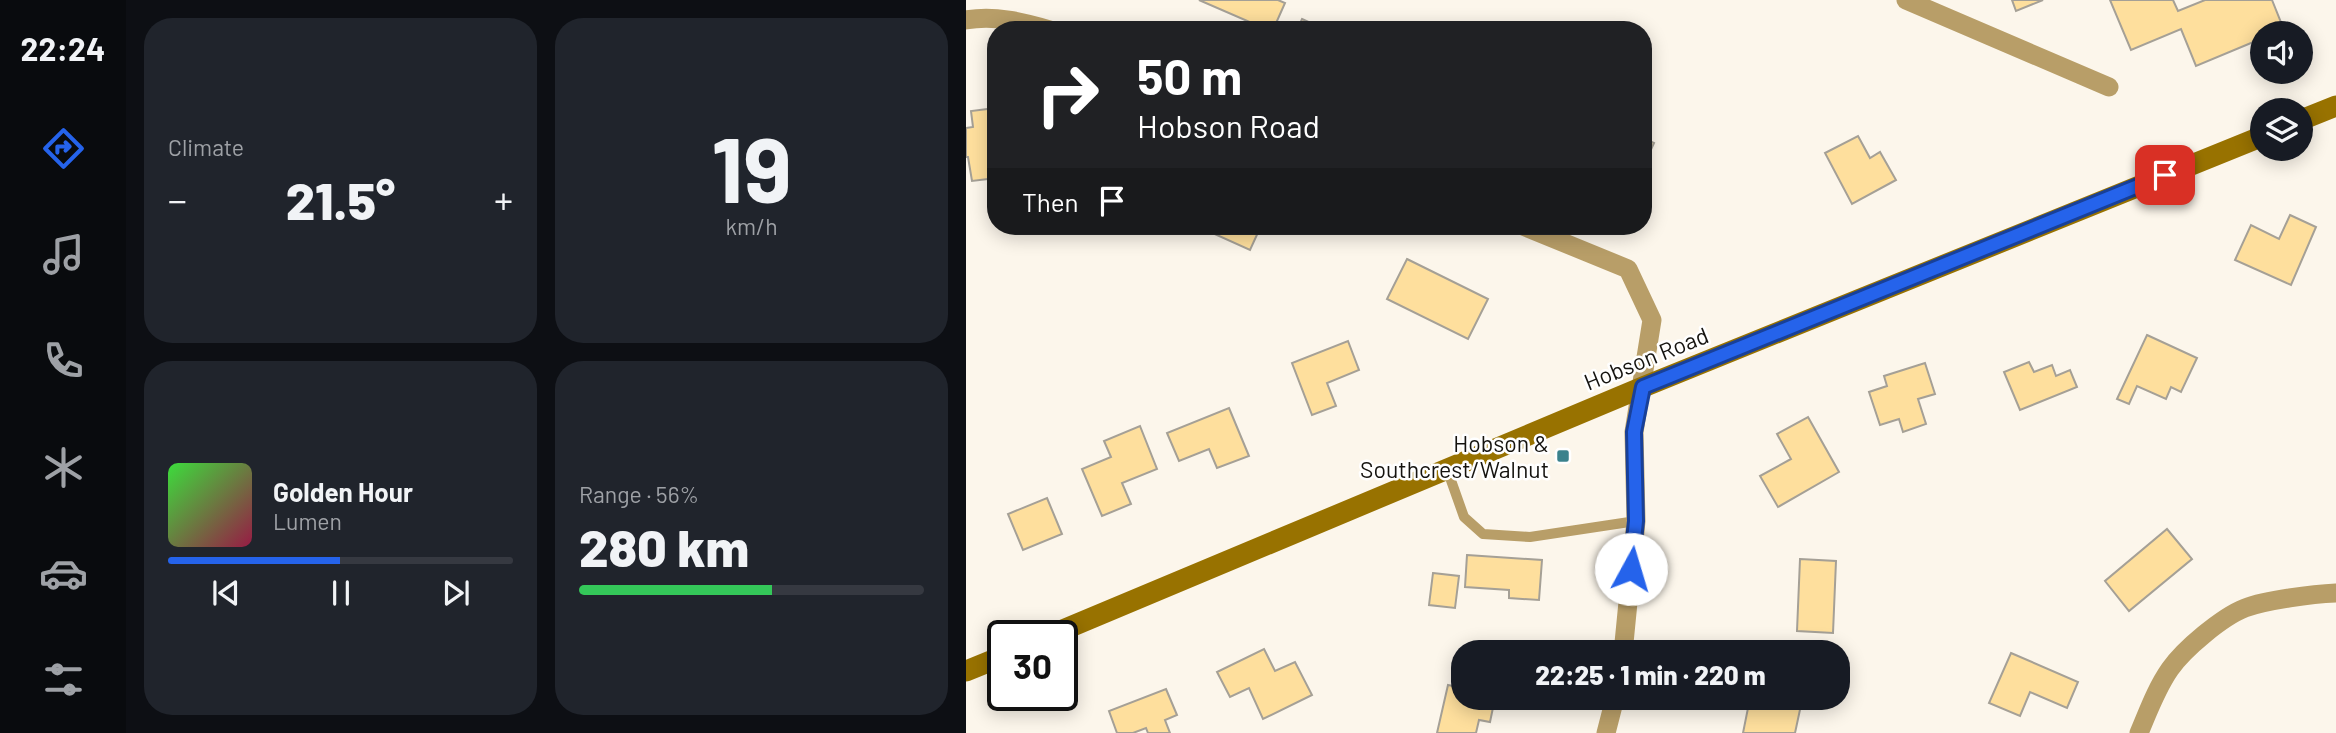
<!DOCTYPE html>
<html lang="en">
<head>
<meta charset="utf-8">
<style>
  body { margin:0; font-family:Barlow,sans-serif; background:#20242c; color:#f1f3f6; height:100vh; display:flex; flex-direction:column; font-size:26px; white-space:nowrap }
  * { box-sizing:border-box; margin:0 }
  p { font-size:23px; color:#9ea1a6 }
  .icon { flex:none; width:38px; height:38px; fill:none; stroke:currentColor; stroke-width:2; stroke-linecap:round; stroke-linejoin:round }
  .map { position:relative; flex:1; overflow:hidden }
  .side { display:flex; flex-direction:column; gap:18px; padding:18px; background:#0d0f14; width:840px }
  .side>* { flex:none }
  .banner { position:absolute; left:21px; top:21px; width:665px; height:214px; border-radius:28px; box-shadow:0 4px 18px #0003; background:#202124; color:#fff; overflow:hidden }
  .tools { position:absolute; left:1284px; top:21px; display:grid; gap:14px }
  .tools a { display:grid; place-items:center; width:63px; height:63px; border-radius:50%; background:#171b24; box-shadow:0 4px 18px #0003; font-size:35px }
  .speed { position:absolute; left:21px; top:620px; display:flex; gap:14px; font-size:35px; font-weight:700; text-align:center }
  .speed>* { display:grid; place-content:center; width:91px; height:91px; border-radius:50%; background:#171b24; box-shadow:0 4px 18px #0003; line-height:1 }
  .speed .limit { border:4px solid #111; border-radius:10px; background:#fff; color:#111 }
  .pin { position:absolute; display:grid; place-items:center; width:60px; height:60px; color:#fff; margin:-30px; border-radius:14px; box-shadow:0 4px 10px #0006 }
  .me { position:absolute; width:77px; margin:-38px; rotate:6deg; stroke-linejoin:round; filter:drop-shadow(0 0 5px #0008) }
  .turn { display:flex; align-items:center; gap:24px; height:147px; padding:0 35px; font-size:32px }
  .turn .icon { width:91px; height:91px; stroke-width:2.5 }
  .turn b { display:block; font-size:49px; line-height:60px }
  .then { display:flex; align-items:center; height:66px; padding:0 35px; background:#0003; gap:14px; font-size:26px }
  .big { font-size:52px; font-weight:800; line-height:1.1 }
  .side .card { flex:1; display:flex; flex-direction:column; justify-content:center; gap:10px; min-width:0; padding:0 24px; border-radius:28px; background:#20242c }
  .side .dial { align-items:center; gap:0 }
  .dial b { font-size:91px; line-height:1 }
  .song { display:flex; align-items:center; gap:21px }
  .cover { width:84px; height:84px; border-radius:10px; background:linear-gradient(135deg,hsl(120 70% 55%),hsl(340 70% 35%)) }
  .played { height:7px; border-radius:4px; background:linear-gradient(90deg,#2563eb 50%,#363941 50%) }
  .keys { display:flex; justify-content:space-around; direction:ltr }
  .heat { display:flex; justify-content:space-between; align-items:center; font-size:38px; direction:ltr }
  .charge { height:10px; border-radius:5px; background:linear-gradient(90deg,#34c759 56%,#363941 0) }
  .side .tiles { flex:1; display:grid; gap:18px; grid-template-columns:repeat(2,1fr) }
  .trip { position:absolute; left:485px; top:640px; width:399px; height:70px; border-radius:28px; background:#171b24; box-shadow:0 4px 18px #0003; font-weight:800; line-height:70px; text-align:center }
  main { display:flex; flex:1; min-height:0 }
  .tab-bar { display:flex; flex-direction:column; width:126px; justify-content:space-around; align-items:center; background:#090b0e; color:#9ea1a6 }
  .tab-bar .icon { width:49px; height:49px }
  .tab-bar .on { color:#2563eb }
  .tab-bar b { font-size:32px; color:#f1f3f6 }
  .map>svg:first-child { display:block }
  .building { fill:#fedf9d; stroke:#a5a096; stroke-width:2 }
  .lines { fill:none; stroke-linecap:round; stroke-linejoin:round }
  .lane { stroke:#b89e68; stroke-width:10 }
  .street { stroke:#b89e68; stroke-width:19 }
  .secondary { stroke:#987200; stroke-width:21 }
  .route-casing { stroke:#184099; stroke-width:18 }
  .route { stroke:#2563eb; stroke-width:12 }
  .poi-dot { fill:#3b828c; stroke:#fff; stroke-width:2.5 }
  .labels { text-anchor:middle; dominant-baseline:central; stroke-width:5; stroke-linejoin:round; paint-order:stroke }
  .street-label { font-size:23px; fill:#15130f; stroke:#fff }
  .poi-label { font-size:23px; fill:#15130f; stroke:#fff; text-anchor:end }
</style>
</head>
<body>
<main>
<nav class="tab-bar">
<b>22:24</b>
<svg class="icon on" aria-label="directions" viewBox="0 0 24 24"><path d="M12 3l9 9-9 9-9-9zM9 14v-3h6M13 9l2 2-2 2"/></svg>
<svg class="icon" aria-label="music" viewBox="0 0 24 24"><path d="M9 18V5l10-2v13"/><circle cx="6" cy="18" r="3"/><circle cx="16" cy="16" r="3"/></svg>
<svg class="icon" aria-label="phone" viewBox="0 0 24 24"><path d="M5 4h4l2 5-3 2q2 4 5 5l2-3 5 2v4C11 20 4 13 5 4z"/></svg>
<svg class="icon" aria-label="climate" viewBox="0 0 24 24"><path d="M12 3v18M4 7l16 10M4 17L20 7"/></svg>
<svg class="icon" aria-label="car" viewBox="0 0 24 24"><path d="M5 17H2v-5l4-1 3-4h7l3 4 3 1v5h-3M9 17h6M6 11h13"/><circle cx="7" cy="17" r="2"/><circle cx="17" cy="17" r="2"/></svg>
<svg class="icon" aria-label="filters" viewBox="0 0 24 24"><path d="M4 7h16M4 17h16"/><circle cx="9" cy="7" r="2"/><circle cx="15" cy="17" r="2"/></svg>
</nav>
<section class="side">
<div class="tiles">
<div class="card"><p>Climate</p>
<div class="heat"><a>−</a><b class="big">21.5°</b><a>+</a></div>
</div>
<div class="card dial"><b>19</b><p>km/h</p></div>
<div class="card">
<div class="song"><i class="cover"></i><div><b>Golden Hour</b><p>Lumen</p></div></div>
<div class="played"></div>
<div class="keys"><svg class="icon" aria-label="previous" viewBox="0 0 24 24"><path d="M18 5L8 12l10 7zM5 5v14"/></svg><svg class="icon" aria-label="pause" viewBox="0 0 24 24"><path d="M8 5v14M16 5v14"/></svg><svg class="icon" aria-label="next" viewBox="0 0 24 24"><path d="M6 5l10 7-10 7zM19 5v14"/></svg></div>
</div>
<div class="card"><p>Range · 56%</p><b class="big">280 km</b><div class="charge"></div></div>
</div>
</section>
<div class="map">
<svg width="1370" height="733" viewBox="0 0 1370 733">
  <rect width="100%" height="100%" fill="#fcf6eb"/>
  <g class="building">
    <path d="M233 0H312L319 3 307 30H302Z"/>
    <path d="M1046 0H1077L1050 11Z"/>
    <path d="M1144 0H1207L1212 11 1239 0H1306L1318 30 1310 33H1297V38L1230 66 1215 29 1165 50Z"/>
    <path d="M336 19 360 30H331Z"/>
    <path d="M30 108V178L6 181 2 157H0V128L7 127 5 111Z"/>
    <path d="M892 136 904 158 914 152 930 180 886 204 859 153Z"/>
    <path d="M677 138 688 143 677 167Z"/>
    <path d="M30 196V224H29L23 198Z"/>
    <path d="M1324 215 1350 227 1325 285 1269 260 1285 225 1313 239Z"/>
    <path d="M231 226H295L284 250Z"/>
    <path d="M441 259 522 299 502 339 421 299Z"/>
    <path d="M1181 335 1231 358 1215 392 1205 387 1200 399 1171 386 1163 404 1151 399Z"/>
    <path d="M382 341 393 370 361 383 370 406 346 415 326 363Z"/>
    <path d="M1063 362 1068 372 1086 365 1090 376 1104 370 1111 387 1054 410 1038 372Z"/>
    <path d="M959 363 969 394 952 399 960 424 937 432 933 419 914 425 903 392 921 386 918 376Z"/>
    <path d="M263 408 283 456 251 468 243 449 213 461 201 433Z"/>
    <path d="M842 417 873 472 812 507 794 476 825 459 811 434Z"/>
    <path d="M174 426 191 469 156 483 165 504 136 516 116 469 145 457 138 441Z"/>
    <path d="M81 498 96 534 57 550 42 514Z"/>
    <path d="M1201 529 1226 559 1163 611 1139 581Z"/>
    <path d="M501 555 576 560 573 600 543 598V590L499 587Z"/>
    <path d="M834 559 870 561 867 633 831 631Z"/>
    <path d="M467 573 493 576 489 608 463 605Z"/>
    <path d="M298 649 309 671 329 662 346 695 297 719 283 688 264 697 251 672Z"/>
    <path d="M1045 653 1112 682 1101 708 1064 692 1054 716 1023 703Z"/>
    <path d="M482 685 497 688V698H529L524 722 513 720 510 733H471Z"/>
    <path d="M200 689 211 715 199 720 204 733H182L180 728 167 733H151L143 711Z"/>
    <path d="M784 698H822V702L835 705 829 733H777Z"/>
  </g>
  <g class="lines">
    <path class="lane" d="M481 469 498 517 517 534 564 537 670 521"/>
    <g class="street">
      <path d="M940 0 1143 87"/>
      <path d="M0 20C29 15 57 22 84 30"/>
      <path d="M557 226 662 269 686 320 668 432 670 521 657 653"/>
      <path d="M640 733 649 698"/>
      <path d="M1173 733C1182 712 1190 689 1204 669 1218 649 1256 617 1279 608 1300 600 1347 594 1370 593"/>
    </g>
    <g class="secondary">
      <path d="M1335 120 1370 106"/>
      <path d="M85 635 677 387 1297 136"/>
      <path d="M0 671 37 656"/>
    </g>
  </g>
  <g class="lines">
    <defs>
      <path id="route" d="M665 569 670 521 668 432 677 387 1199 175"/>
    </defs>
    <use href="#route" class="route-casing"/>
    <use href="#route" class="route"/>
  </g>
  <rect class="poi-dot" x="590" y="449" width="14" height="14" rx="3.5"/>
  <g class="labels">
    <g class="street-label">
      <text transform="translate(680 358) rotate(-22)">Hobson Road</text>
    </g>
    <g class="poi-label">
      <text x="583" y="443">Hobson &amp;<tspan x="583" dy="26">Southcrest/Walnut</tspan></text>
    </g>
  </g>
</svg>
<div class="tools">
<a><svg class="icon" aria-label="sound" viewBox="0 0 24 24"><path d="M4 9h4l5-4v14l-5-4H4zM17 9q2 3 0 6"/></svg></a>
<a><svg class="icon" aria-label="layers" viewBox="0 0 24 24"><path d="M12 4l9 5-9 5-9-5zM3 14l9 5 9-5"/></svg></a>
</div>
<div class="speed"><div class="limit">30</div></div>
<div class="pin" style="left:1199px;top:175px;background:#d93025"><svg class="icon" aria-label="arrive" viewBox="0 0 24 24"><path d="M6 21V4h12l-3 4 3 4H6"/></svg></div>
<svg class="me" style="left:665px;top:569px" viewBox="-20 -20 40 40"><circle r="19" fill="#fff"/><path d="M0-13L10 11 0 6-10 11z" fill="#2563eb"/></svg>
<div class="trip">22:25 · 1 min · 220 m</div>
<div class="banner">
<div class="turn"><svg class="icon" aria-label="right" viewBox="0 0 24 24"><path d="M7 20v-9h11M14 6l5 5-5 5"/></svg><div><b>50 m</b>Hobson Road</div></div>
<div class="then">Then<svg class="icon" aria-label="arrive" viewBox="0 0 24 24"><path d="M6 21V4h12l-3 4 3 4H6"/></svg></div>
</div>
</div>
</main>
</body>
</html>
